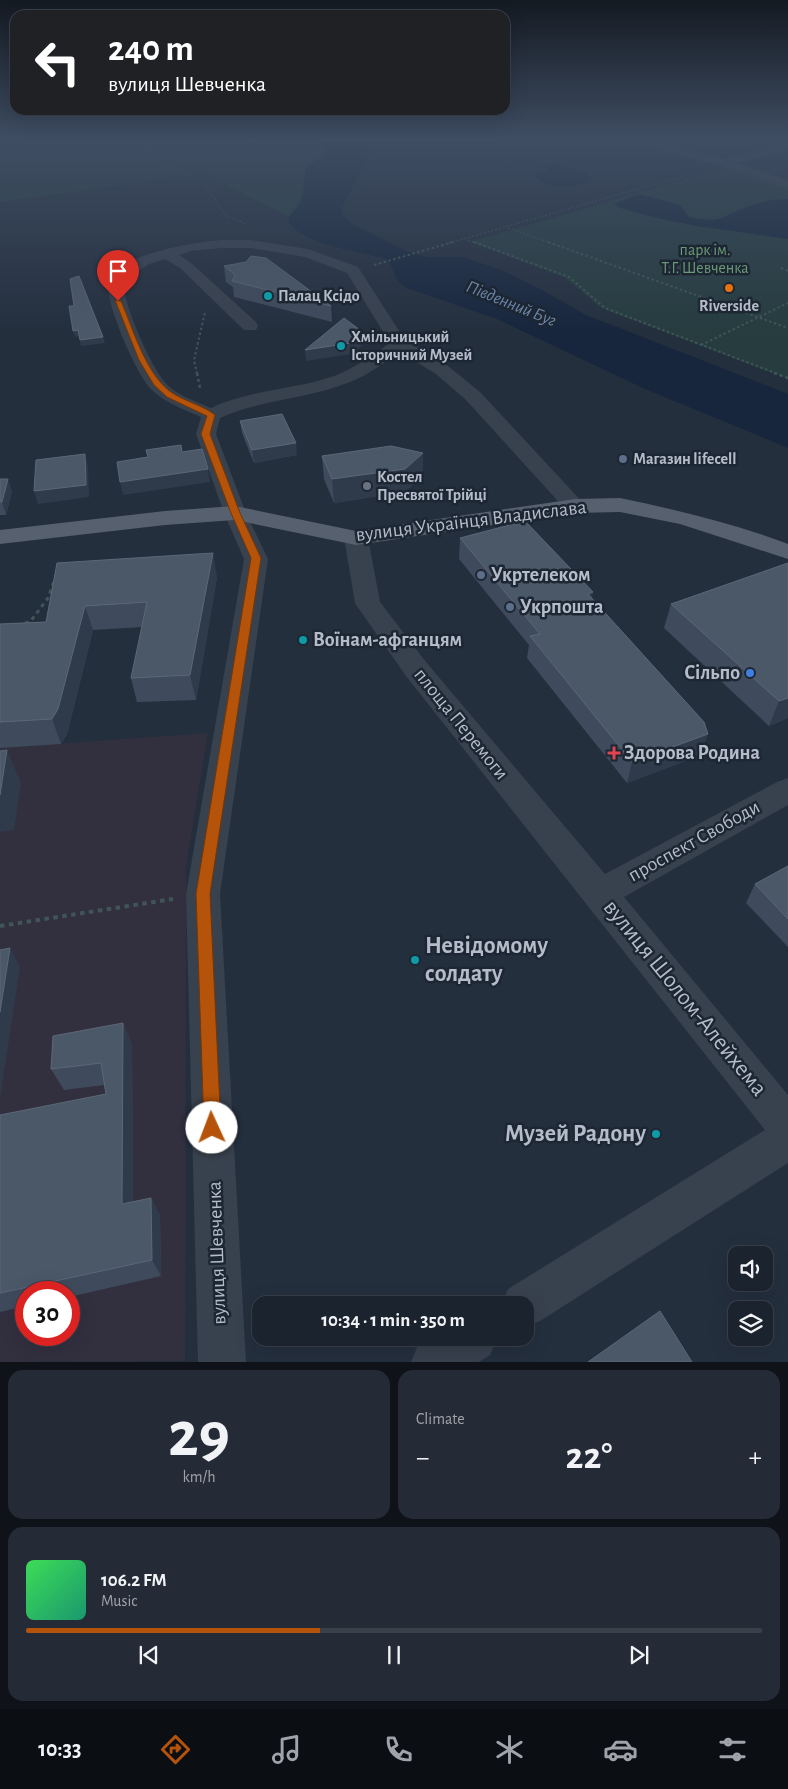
<!DOCTYPE html>
<html lang="en">
<head>
<meta charset="utf-8">
<style>
  body { margin:0; font-family:"Alegreya Sans",sans-serif; background:#242b36; color:#f1f3f6; height:100vh; display:flex; flex-direction:column; font-size:19px; white-space:nowrap }
  * { box-sizing:border-box; margin:0 }
  p { font-size:16px; color:#a0a4aa }
  .icon { flex:none; width:28px; height:28px; fill:none; stroke:currentColor; stroke-width:2; stroke-linecap:round; stroke-linejoin:round }
  .map { position:relative; height:1362px; overflow:hidden }
  .side { display:flex; flex-direction:column; gap:8px; padding:8px; background:#0f1319; flex:1 }
  .side>* { flex:none }
  .top-card { position:absolute; left:10px; top:10px; width:500px; height:105px; border-radius:15px; box-shadow:0 5px 20px #0002,0 0 0 1px #39404a; background:#202124; color:#fff; overflow:hidden }
  .controls { position:absolute; left:728px; top:1246px; display:grid; gap:10px }
  .controls a { display:grid; place-items:center; width:45px; height:45px; border-radius:10px; background:#1b232e; box-shadow:0 5px 20px #0002,0 0 0 1px #39404a; font-size:25px }
  .speed { position:absolute; left:15px; top:1281px; display:flex; gap:10px; font-size:25px; font-weight:700; text-align:center }
  .speed>* { display:grid; place-content:center; width:65px; height:65px; border-radius:50%; background:#1b232e; box-shadow:0 5px 20px #0002,0 0 0 1px #39404a; line-height:1 }
  .speed .limit { border:8px solid #d22; background:#fff; color:#111 }
  .pin { position:absolute; display:grid; place-items:center; width:42px; height:42px; color:#fff; margin:-51px -21px; border-radius:50% 50% 50% 0; rotate:-45deg; box-shadow:0 0 5px #0007 }
  .pin .icon { rotate:45deg }
  .me { position:absolute; width:55px; margin:-28px; rotate:358deg; stroke-linejoin:round; filter:drop-shadow(0 0 4px #0008) }
  .turn { display:flex; align-items:center; gap:18px; height:105px; padding:0 15px; font-size:22px }
  .turn .icon { width:65px; height:65px; stroke-width:2.5 }
  .turn b { display:block; font-size:35px; line-height:42px }
  .big { font-size:38px; font-weight:700; line-height:1.1 }
  .side .card { flex:1; display:flex; flex-direction:column; justify-content:center; gap:8px; min-width:0; padding:0 18px; border-radius:15px; background:#242b36 }
  .side .dial { align-items:center; gap:0 }
  .dial b { font-size:65px; line-height:1 }
  .song { display:flex; align-items:center; gap:15px }
  .cover { width:60px; height:60px; border-radius:8px; background:linear-gradient(135deg,hsl(130 70% 55%),hsl(160 70% 35%)) }
  .played { height:5px; border-radius:2px; background:linear-gradient(90deg,#b45309 40%,#39404a 40%) }
  .keys { display:flex; justify-content:space-around; direction:ltr }
  .heat { display:flex; justify-content:space-between; align-items:center; font-size:28px; direction:ltr }
  .side .tiles { flex:1; display:grid; gap:8px; grid-template-columns:1fr 1fr }
  .card:last-child { grid-column:span 2 }
  .trip { position:absolute; left:252px; top:1296px; width:282px; height:50px; border-radius:15px; background:#1b232e; box-shadow:0 5px 20px #0002,0 0 0 1px #39404a; font-weight:700; line-height:50px; text-align:center }
  .tab-bar { display:flex; height:80px; justify-content:space-around; align-items:center; background:#0b0e12; color:#a0a4aa }
  .tab-bar .icon { width:35px; height:35px }
  .tab-bar .selected { color:#b45309 }
  .tab-bar b { font-size:22px; color:#f1f3f6 }
  .map>svg:first-child { display:block }
  .medical { fill:#32303f; fill-rule:evenodd }
  .green { fill:#263c3f }
  .water { fill:#17263c }
  .lines { fill:none; stroke-linecap:round; stroke-linejoin:round }
  .path-far4 { stroke:#3f5557; stroke-width:1; stroke-dasharray:2 2; stroke-linecap:butt }
  .path-far3 { stroke:#3f5557; stroke-width:2; stroke-dasharray:2.5 2.5; stroke-linecap:butt }
  .path-far2 { stroke:#3f5557; stroke-width:2.5; stroke-dasharray:3 3; stroke-linecap:butt }
  .path-far1 { stroke:#3f5557; stroke-width:3; stroke-dasharray:4 4; stroke-linecap:butt }
  .path { stroke:#3f5557; stroke-width:4; stroke-dasharray:4.5 4.5; stroke-linecap:butt }
  .minor { fill:#38414e; fill-rule:evenodd }
  .major { fill:#56606e; fill-rule:evenodd }
  .wall { fill:#3f4b5c }
  .shaded-wall { fill:#2f3b4b }
  .building { fill:#4b5868; stroke:#5c6777 }
  .route { fill:#b45309; stroke:#753606 }
  .food-dot { fill:#e8710a; stroke:#1d2633; stroke-width:2 }
  .culture-dot { fill:#0f9aa8; stroke:#1d2633; stroke-width:2 }
  .service-dot { fill:#5c6f8a; stroke:#1d2633; stroke-width:2 }
  .worship-dot { fill:#6b7280; stroke:#1d2633; stroke-width:2 }
  .shop-dot { fill:#3f7fe0; stroke:#1d2633; stroke-width:2 }
  .health-dot { fill:#e0444e; stroke:#1d2633; stroke-width:2 }
  .labels { text-anchor:middle; dominant-baseline:central; stroke-width:5; stroke-linejoin:round; paint-order:stroke }
  .far-park-label { font-size:16px; fill:#6b9a76; stroke:#1d2633 }
  .far-poi-label { font-size:16px; font-weight:bold; fill:#b4bcc9; stroke:#1d2633; text-anchor:start }
  .far-water-label { font-size:18px; font-style:italic; fill:#6d86a8; stroke:#1d2633 }
  .street-label { font-size:20px; fill:#b4bcc9; stroke:#1d2633 }
  .poi-label { font-size:20px; font-weight:bold; fill:#b4bcc9; stroke:#1d2633; text-anchor:start }
  .near-poi-label { font-size:24px; font-weight:bold; fill:#b4bcc9; stroke:#1d2633; text-anchor:start }
  .near-street-label { font-size:24px; fill:#b4bcc9; stroke:#1d2633 }
</style>
</head>
<body>
<div class="map">
<svg width="788" height="1362" viewBox="0 0 788 1362">
  <rect width="100%" height="100%" fill="#242f3e"/>
  <path class="medical" d="M208 733 186 866 185 1361 0 1362V748ZM26 1292H69V1335H26Z"/>
  <g class="green">
    <path d="M0 140H322L324 149 322 156 306 167C301 192 307 195 289 217L203 173 0 202Z"/>
    <path d="M741 163 788 180V379L601 308 564 277 470 242Z"/>
  </g>
  <g class="water">
    <path d="M322 140H371L372 148 342 208V214L347 221 360 228 408 252 428 257H463L504 271 540 289 586 315 788 394V448L643 388 497 319 407 288C391 279 397 269 386 259 358 251 308 246 289 223V217L300 204 303 196 306 167 324 155Z"/>
    <path d="M556 164 589 175V181C570 189 548 190 533 175L550 170 541 165Z"/>
    <path d="M639 194 680 205 689 217C725 225 723 214 753 205 764 201 776 199 788 199V239L697 226 652 217 617 207 615 203Z"/>
  </g>
  <g class="lines">
    <g class="path-far4">
      <path d="M130 140 146 144 169 169 200 177 226 216 247 224"/>
      <path d="M508 228 551 243"/>
      <path d="M468 240 478 243"/>
      <path d="M449 243 690 174"/>
    </g>
    <g class="path-far3">
      <path d="M474 242 569 277 605 308 778 374"/>
      <path d="M548 242 788 328"/>
      <path d="M374 265 453 242"/>
      <path d="M781 268 788 271"/>
      <path d="M701 345 788 303"/>
      <path d="M197 374 194 360 205 312"/>
    </g>
    <g class="path-far2">
      <path d="M197 373 200 388"/>
      <path d="M774 373 788 378"/>
    </g>
    <path class="path-far1" d="M25 623 30 622 48 598 54 581"/>
    <path class="path" d="M0 926 173 899"/>
    <g class="minor">
      <path d="M624 140H644L724 159 788 143V150L737 163 788 181V189L720 166Z"/>
      <path d="M222 240H251L308 249 358 267 405 340 448 366 480 392 586 506 583 511 575 513 567 511 466 400 436 374 400 352C384 363 368 375 350 382 308 399 262 399 220 418L216 434 246 513 268 559 220 894 246 1362H198L186 894 244 559 224 513 196 434 201 417C183 409 165 403 151 389 137 375 102 298 109 280 121 253 196 242 222 240ZM222 248H251L305 257 347 273 390 343C373 355 356 367 337 375 296 390 251 389 211 408 195 401 175 395 164 381 151 366 121 300 124 281L149 264 165 259 180 268 244 330H256L258 326 256 322 190 262 179 255 191 251Z"/>
      <path d="M356 531 364 533 368 538 380 602 426 662 605 874 777 782 788 778V805L624 897 788 1095V1163L540 1321 526 1327V1305H501L508 1289 765 1130 406 676 359 609 355 603 344 538 348 533Z"/>
      <path d="M430 1338H497L490 1355 479 1362H411L418 1345Z"/>
    </g>
    <path class="major" d="M620 498C677 510 733 523 788 544V559L680 524 620 512 575 513 356 545 235 520 165 525 0 544V530L165 511 235 506 356 531 575 499Z"/>
  </g>
  <g class="wall">
    <path d="M224 266 331 306 332 322 234 297 233 287 226 282Z"/>
    <path d="M240 421 297 455 254 463 242 433Z"/>
    <path d="M423 453 422 476 405 492 334 503 324 479 322 456Z"/>
    <path d="M0 479 12 492 6 515H0Z"/>
    <path d="M460 538 592 598 701 755 627 783 527 658 529 645 459 559Z"/>
    <path d="M57 563 217 577 196 700 137 702 131 678 142 627 93 630 67 734 61 744 0 748V624L46 622Z"/>
    <path d="M788 563V718L769 726 664 628 671 604Z"/>
    <path d="M788 866V947L746 903 755 884Z"/>
    <path d="M123 1023 132 1045 133 1202 151 1198 160 1216 161 1276 69 1297V1292H26V1306L0 1312V1115L106 1094 104 1085 64 1090 51 1069Z"/>
  </g>
  <g class="shaded-wall">
    <path d="M78 330 79 336 75 337 73 331Z"/>
    <path d="M364 333V344L351 354 306 361 305 350Z"/>
    <path d="M103 337 105 343 81 346 80 340Z"/>
    <path d="M296 443 297 455 254 463 252 450Z"/>
    <path d="M423 453 422 476 405 492 334 503 332 479Z"/>
    <path d="M85 454 88 467 89 497 38 504 34 491Z"/>
    <path d="M208 469 210 482 123 495 120 482Z"/>
    <path d="M8 479 12 492 6 515 2 502Z"/>
    <path d="M213 553 217 577 196 700 190 675Z"/>
    <path d="M593 592 589 613 588 594Z"/>
    <path d="M85 606 93 630 67 734 61 744 52 719Z"/>
    <path d="M788 698V718L769 726 779 701Z"/>
    <path d="M708 734 701 755 627 783 632 762Z"/>
    <path d="M7 750 21 783 14 830 0 832V795Z"/>
    <path d="M10 948 20 967 0 1098V1012Z"/>
    <path d="M123 1023 132 1045 133 1222 122 1204Z"/>
    <path d="M151 1198 160 1216 161 1276 152 1260Z"/>
  </g>
  <g class="building">
    <path d="M251 256 266 258 331 306 232 281 235 275 224 266 246 262Z"/>
    <path d="M79 276 103 337 80 340 78 330 73 331 69 306H74L70 279Z"/>
    <path d="M344 318 364 333 351 343 305 350Z"/>
    <path d="M282 414 296 443 252 450 240 421Z"/>
    <path d="M181 445 182 452 202 449 208 469 120 482 117 462 148 457 146 450Z"/>
    <path d="M391 446 423 453 405 469 332 479 322 456Z"/>
    <path d="M85 454 86 485 34 491 36 460Z"/>
    <path d="M0 479H8L2 502H0Z"/>
    <path d="M525 521 593 592 588 594 704 722 708 734 632 762 530 636 540 634 460 538Z"/>
    <path d="M213 553 190 675 131 678 147 602 85 606 58 709 52 719 0 722V624L46 622 57 563Z"/>
    <path d="M788 563V698L779 701 671 604Z"/>
    <path d="M7 750 0 795V751Z"/>
    <path d="M788 866V919L755 884Z"/>
    <path d="M10 948 0 1012V950Z"/>
    <path d="M123 1023 122 1204 151 1198 152 1260 0 1293V1115L106 1094 101 1063 51 1069 53 1036Z"/>
    <path d="M660 1311 692 1362H588Z"/>
  </g>
  <linearGradient id="sky" x2="0" y2="1"><stop stop-color="#141a22"/><stop offset="0.42" stop-color="#3f4d63"/><stop offset="1" stop-color="#3f4d63" stop-opacity="0"/></linearGradient>
  <rect width="788" height="331" fill="url(#sky)"/>
  <path class="route" d="M115 300 121 301C133 329 147 378 174 394 187 402 204 406 215 415L210 434 240 513 261 558 210 894 221 1128 218 1134 212 1136 206 1134 204 1128 196 894 251 558 231 513 201 434 207 416 167 397 154 385 139 360Z"/>
  <circle class="food-dot" cx="729" cy="288" r="5"/>
  <g class="culture-dot">
    <circle cx="268" cy="296" r="5"/>
    <circle cx="341" cy="346" r="5"/>
    <circle cx="303" cy="640" r="5"/>
    <circle cx="415" cy="960" r="5"/>
    <circle cx="656" cy="1134" r="5"/>
  </g>
  <g class="service-dot">
    <circle cx="623" cy="459" r="5"/>
    <circle cx="481" cy="575" r="5"/>
    <circle cx="510" cy="607" r="5"/>
  </g>
  <circle class="worship-dot" cx="367" cy="486" r="5"/>
  <circle class="shop-dot" cx="750" cy="673" r="5"/>
  <path class="health-dot" d="M611.5 745.5h5v5h5v5h-5v5h-5v-5h-5v-5h5z"/>
  <g class="labels">
    <g class="far-park-label">
      <text x="705" y="250">парк ім.<tspan x="705" dy="18">Т.Г. Шевченка</tspan></text>
    </g>
    <g class="far-poi-label">
      <text x="278" y="296">Палац Ксідо</text>
      <text x="729" y="306" text-anchor="middle">Riverside</text>
      <text x="351" y="337">Хмільницький<tspan x="351" dy="18">Історичний Музей</tspan></text>
      <text x="633" y="459">Магазин lifecell</text>
      <text x="377" y="477">Костел<tspan x="377" dy="18">Пресвятої Трійці</tspan></text>
    </g>
    <g class="far-water-label">
      <text transform="translate(511 304) rotate(22)">Південний Буг</text>
    </g>
    <g class="street-label">
      <text transform="translate(471 521) rotate(-7)">вулиця Українця Владислава</text>
      <text transform="translate(461 724) rotate(51)">площа Перемоги</text>
      <text transform="translate(694 841) rotate(-29)">проспект Свободи</text>
      <text transform="translate(217 1253) rotate(-92)">вулиця Шевченка</text>
    </g>
    <g class="poi-label">
      <text x="491" y="575">Укртелеком</text>
      <text x="520" y="607">Укрпошта</text>
      <text x="313" y="640">Воїнам-афганцям</text>
      <text x="740" y="673" text-anchor="end">Сільпо</text>
      <text x="624" y="753">Здорова Родина</text>
    </g>
    <g class="near-poi-label">
      <text x="425" y="946">Невідомому<tspan x="425" dy="28">солдату</tspan></text>
      <text x="646" y="1134" text-anchor="end">Музей Радону</text>
    </g>
    <g class="near-street-label">
      <text transform="translate(685 998) rotate(51)">вулиця Шолом-Алейхема</text>
    </g>
  </g>
</svg>
<div class="controls">
<a><svg class="icon" aria-label="sound" viewBox="0 0 24 24"><path d="M4 9h4l5-4v14l-5-4H4zM17 9q2 3 0 6"/></svg></a>
<a><svg class="icon" aria-label="layers" viewBox="0 0 24 24"><path d="M12 4l9 5-9 5-9-5zM3 14l9 5 9-5"/></svg></a>
</div>
<div class="speed"><div class="limit">30</div></div>
<div class="pin" style="left:118px;top:301px;background:#d93025"><svg class="icon" aria-label="arrive" viewBox="0 0 24 24"><path d="M6 21V4h12l-3 4 3 4H6"/></svg></div>
<svg class="me" style="left:212px;top:1128px" viewBox="-20 -20 40 40"><circle r="19" fill="#fff"/><path d="M0-13L10 11 0 6-10 11z" fill="#b45309"/></svg>
<div class="trip">10:34 · 1 min · 350 m</div>
<div class="top-card">
<div class="turn"><svg class="icon" aria-label="left" viewBox="0 0 24 24"><path d="M17 20v-9H6M10 6l-5 5 5 5"/></svg><div><b>240 m</b>вулиця Шевченка</div></div>
</div>
</div>
<section class="side">
<div class="tiles">
<div class="card dial"><b>29</b><p>km/h</p></div>
<div class="card"><p>Climate</p>
<div class="heat"><a>−</a><b class="big">22°</b><a>+</a></div>
</div>
<div class="card">
<div class="song"><i class="cover"></i><div><b>106.2 FM</b><p>Music</p></div></div>
<div class="played"></div>
<div class="keys"><svg class="icon" aria-label="previous" viewBox="0 0 24 24"><path d="M18 5L8 12l10 7zM5 5v14"/></svg><svg class="icon" aria-label="pause" viewBox="0 0 24 24"><path d="M8 5v14M16 5v14"/></svg><svg class="icon" aria-label="next" viewBox="0 0 24 24"><path d="M6 5l10 7-10 7zM19 5v14"/></svg></div>
</div>
</div>
</section>
<nav class="tab-bar">
<b>10:33</b>
<svg class="icon selected" aria-label="directions" viewBox="0 0 24 24"><path d="M12 3l9 9-9 9-9-9zM9 14v-3h6M13 9l2 2-2 2"/></svg>
<svg class="icon" aria-label="music" viewBox="0 0 24 24"><path d="M9 18V5l10-2v13"/><circle cx="6" cy="18" r="3"/><circle cx="16" cy="16" r="3"/></svg>
<svg class="icon" aria-label="phone" viewBox="0 0 24 24"><path d="M5 4h4l2 5-3 2q2 4 5 5l2-3 5 2v4C11 20 4 13 5 4z"/></svg>
<svg class="icon" aria-label="climate" viewBox="0 0 24 24"><path d="M12 3v18M4 7l16 10M4 17L20 7"/></svg>
<svg class="icon" aria-label="car" viewBox="0 0 24 24"><path d="M5 17H2v-5l4-1 3-4h7l3 4 3 1v5h-3M9 17h6M6 11h13"/><circle cx="7" cy="17" r="2"/><circle cx="17" cy="17" r="2"/></svg>
<svg class="icon" aria-label="filters" viewBox="0 0 24 24"><path d="M4 7h16M4 17h16"/><circle cx="9" cy="7" r="2"/><circle cx="15" cy="17" r="2"/></svg>
</nav>
</body>
</html>
